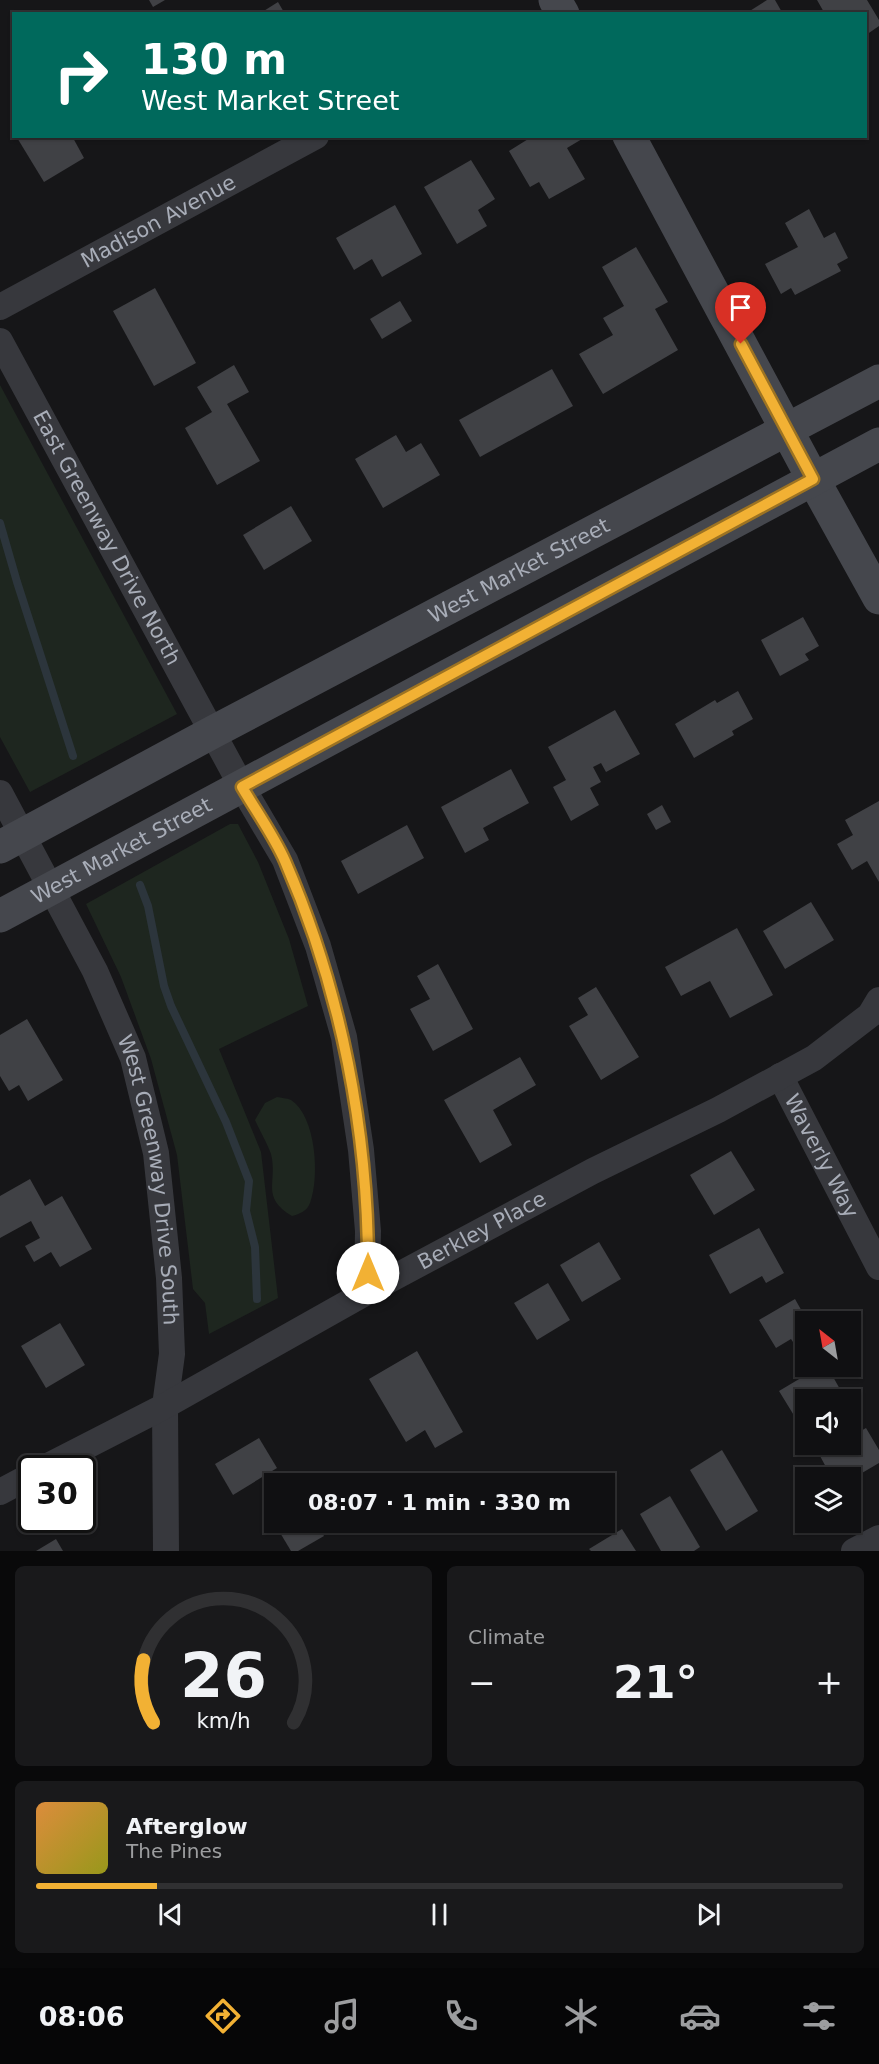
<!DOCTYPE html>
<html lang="en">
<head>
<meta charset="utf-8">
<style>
  body { margin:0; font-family:"DejaVu Sans",sans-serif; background:#19191b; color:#f1f3f6; height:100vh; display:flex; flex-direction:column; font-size:22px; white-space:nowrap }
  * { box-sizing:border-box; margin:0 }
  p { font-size:20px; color:#9c9d9f }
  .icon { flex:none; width:33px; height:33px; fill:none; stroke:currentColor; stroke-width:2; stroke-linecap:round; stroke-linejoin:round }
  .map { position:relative; height:1551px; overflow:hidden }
  .panel { display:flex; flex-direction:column; gap:15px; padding:15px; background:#09090a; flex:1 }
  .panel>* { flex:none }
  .guide { position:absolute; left:12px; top:12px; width:855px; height:126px; border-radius:0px; box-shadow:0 2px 4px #0004,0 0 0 2px #303032; background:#00695c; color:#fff; overflow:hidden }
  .needle { width:39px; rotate:329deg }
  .fabs { position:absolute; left:795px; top:1311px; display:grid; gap:12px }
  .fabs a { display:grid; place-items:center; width:66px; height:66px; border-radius:0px; background:#101012; box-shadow:0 2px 4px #0004,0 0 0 2px #303032; font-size:30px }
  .speed { position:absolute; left:18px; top:1455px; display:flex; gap:12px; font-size:30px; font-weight:700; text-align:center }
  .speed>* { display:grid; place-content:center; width:78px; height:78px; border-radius:50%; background:#101012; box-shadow:0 2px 4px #0004,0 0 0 2px #303032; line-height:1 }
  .speed .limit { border:3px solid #111; border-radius:9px; background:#fff; color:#111 }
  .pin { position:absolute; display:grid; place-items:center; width:51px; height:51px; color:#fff; margin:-62px -26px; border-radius:50% 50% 50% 0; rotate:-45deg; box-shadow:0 0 6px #0007 }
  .pin .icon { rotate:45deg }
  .me { position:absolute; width:66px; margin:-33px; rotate:0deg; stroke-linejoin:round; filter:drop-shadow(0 0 4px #0008) }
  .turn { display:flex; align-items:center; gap:21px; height:126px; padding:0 30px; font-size:27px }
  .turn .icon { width:78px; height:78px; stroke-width:2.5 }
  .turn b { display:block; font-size:42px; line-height:51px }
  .big { font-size:45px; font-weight:600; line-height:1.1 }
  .panel .card { flex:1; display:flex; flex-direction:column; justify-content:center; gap:9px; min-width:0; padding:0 21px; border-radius:9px; background:#19191b }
  .panel .dial { align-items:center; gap:0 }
  .dial svg { height:156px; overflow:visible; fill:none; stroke:#303032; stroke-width:7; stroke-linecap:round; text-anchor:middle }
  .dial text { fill:#f1f3f6; stroke:none }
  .song { display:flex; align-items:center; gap:18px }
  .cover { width:72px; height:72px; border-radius:9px; background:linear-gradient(135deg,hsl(30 70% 55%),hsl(60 70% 35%)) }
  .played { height:6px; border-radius:3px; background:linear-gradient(90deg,#f2b134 15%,#303032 15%) }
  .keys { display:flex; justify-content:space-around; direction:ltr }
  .heat { display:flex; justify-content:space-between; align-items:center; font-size:33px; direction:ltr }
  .panel .tiles { flex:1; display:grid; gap:15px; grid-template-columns:1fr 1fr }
  .card:last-child { grid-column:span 2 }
  .trip { position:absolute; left:264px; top:1473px; width:351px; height:60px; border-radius:0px; background:#101012; box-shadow:0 2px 4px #0004,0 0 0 2px #303032; font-weight:600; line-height:60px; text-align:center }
  .tabs { display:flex; height:96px; justify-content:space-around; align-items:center; background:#060607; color:#9c9d9f }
  .tabs .icon { width:42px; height:42px }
  .tabs .selected { color:#f2b134 }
  .tabs b { font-size:27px; color:#f1f3f6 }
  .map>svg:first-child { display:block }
  .green { fill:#1e261f }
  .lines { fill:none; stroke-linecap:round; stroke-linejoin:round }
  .stream { stroke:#2c353c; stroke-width:8 }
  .building { fill:#404145 }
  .street { stroke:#37383d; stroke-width:26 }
  .secondary { stroke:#45474d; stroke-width:33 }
  .route-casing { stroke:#9d7322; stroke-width:15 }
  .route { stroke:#f2b134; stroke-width:10 }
  .labels { text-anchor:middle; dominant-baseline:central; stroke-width:4.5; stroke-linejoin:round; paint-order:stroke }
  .street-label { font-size:21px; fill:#a8adb8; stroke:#111113 }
</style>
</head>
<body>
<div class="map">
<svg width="879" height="1551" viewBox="0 0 879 1551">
  <rect width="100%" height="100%" fill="#161618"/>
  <g class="green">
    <path d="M0 385 177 714 30 792 0 737Z"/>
    <path d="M230 824H238L258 862 289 939 308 1006 219 1049 261 1152 278 1298 209 1334 205 1303 193 1289 177 1155 151 1059 121 977 86 904Z"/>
    <path d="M277 1097C281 1098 287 1098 291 1100 316 1116 320 1177 310 1203 307 1211 300 1214 292 1216 260 1197 278 1182 271 1154 267 1143 260 1131 255 1120L265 1103Z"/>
  </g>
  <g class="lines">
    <g class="stream">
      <path d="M0 523 17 582 73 756"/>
      <path d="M140 885 148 906 164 986 171 1006 226 1122 249 1181 246 1211 255 1247 257 1299"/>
    </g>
  </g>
  <g class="building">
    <path d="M149 0H165L153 7Z"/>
    <path d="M767 0H775L783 14H745Z"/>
    <path d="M817 0H867L879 20V26L866 35V14H825Z"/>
    <path d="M278 2 285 14H259Z"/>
    <path d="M16 136H72L84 158 44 182Z"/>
    <path d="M533 136H581L582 139 567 148 585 179 549 199 539 182 530 187 509 151Z"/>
    <path d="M471 160 495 199 478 210 487 226 457 244 424 187Z"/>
    <path d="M395 205 422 254 382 277 372 259 354 270 336 238Z"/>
    <path d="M809 209 824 238 835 232 848 258 837 264 841 271 795 295 791 288 781 294 765 264 798 247 785 223Z"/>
    <path d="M636 247 668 302 655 309 678 350 603 394 579 354 613 335 603 318 624 306 602 267Z"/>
    <path d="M155 288 196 363 154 386 113 311Z"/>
    <path d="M400 301 412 321 382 339 370 319Z"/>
    <path d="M234 365 249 392 227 404 260 461 217 485 185 428 212 412 197 387Z"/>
    <path d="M552 369 573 406 480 457 459 420Z"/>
    <path d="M396 435 406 452 421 443 440 475 383 508 355 459Z"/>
    <path d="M291 506 312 541 264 570 243 535Z"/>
    <path d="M803 617 819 646 805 654 809 660 780 676 761 640Z"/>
    <path d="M738 691 753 719 732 731 734 735 694 758 675 724 715 700 717 703Z"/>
    <path d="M615 710 640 754 606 772 601 763 593 767 601 782 590 788 599 805 571 821 553 787 566 780 548 747Z"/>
    <path d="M511 769 529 803 483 828 489 840 465 853 441 807Z"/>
    <path d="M879 801V882L867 861 852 870 837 844 853 835 845 820Z"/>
    <path d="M662 805 671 822 656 830 647 814Z"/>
    <path d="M407 825 424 858 358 894 341 861Z"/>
    <path d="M811 902 834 940 785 969 763 931Z"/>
    <path d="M737 928 773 995 730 1018 710 981 681 996 665 967Z"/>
    <path d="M438 964 473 1029 433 1051 410 1009 430 999 417 976Z"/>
    <path d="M596 987 639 1057 601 1080 569 1026 588 1015 578 998Z"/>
    <path d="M27 1019 63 1080 28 1101 19 1085 9 1091 0 1076V1035Z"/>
    <path d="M520 1057 536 1085 493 1110 512 1145 480 1163 444 1100Z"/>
    <path d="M731 1151 755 1190 714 1215 690 1175Z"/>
    <path d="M30 1179 45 1206 62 1196 92 1249 60 1267 51 1252 34 1262 25 1246 40 1238 31 1221 0 1238V1196Z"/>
    <path d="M759 1228 784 1273 766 1283 762 1276 730 1294 709 1255Z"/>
    <path d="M599 1242 621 1279 582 1302 560 1265Z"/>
    <path d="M548 1283 570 1320 537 1340 514 1303Z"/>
    <path d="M795 1299 808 1322H806V1351L801 1354 791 1339 776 1348 759 1320Z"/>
    <path d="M60 1323 85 1365 46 1388 21 1346Z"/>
    <path d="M417 1351 463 1432 435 1448 425 1430 406 1442 369 1379Z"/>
    <path d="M821 1366H827L846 1400H806V1435L779 1391Z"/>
    <path d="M866 1428 879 1450V1463L850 1480V1478H832L820 1456 839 1444H850V1437Z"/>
    <path d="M259 1438 277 1468 233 1495 215 1464Z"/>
    <path d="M722 1450 758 1511 726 1531 690 1470Z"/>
    <path d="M670 1496 700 1547 694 1551H661L640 1514Z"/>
    <path d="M282 1522H316L324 1536 298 1551H291L276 1526Z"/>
    <path d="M622 1529 636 1551H591L589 1549Z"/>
    <path d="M56 1539 63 1551H36Z"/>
  </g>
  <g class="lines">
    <g class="street">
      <path id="s1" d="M0 307 316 136"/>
      <path id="s2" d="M0 341 242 787 285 860 318 946 344 1037 361 1150 368 1231 367 1292"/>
      <path id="s3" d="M0 793 95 971 133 1058 156 1153 169 1278 172 1354 165 1406 166 1551"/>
      <path id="s4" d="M780 1076 879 1267"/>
      <path id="s5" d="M44 1468 163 1407 367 1292 593 1171 718 1110 814 1058 870 1015 879 1000"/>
      <path d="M0 1492 32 1475"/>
      <path d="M854 1551 879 1538"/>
    </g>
    <g class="secondary">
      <path d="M555 0 563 14"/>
      <path d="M629 136 813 479 879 598"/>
      <path id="s6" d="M0 847 213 732 879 381"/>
      <path id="s7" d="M0 916 879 444"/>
    </g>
  </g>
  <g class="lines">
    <defs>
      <path id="route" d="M368 1273C369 1133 341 990 285 861 274 836 256 811 242 787L813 479 741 344"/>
    </defs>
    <use href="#route" class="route-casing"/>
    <use href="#route" class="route"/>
  </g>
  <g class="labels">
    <g class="street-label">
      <text stroke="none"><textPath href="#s1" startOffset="180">Madison Avenue</textPath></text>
      <text stroke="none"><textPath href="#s2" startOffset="224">East Greenway Drive North</textPath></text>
      <text stroke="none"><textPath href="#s6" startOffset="588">West Market Street</textPath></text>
      <text stroke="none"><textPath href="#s7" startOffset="138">West Market Street</textPath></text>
      <text stroke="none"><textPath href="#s4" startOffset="90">Waverly Way</textPath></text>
      <text stroke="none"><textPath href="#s3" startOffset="420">West Greenway Drive South</textPath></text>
      <text stroke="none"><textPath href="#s5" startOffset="498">Berkley Place</textPath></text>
    </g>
  </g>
</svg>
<div class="fabs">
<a><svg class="needle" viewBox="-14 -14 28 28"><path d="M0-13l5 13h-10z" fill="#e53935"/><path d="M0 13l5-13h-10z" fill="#9c9d9f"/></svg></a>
<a><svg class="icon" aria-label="sound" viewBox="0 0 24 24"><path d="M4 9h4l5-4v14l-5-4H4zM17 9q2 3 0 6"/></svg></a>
<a><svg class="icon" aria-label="layers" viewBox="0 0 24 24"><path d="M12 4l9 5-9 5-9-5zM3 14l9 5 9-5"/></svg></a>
</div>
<div class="speed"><div class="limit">30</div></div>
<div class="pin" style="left:741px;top:344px;background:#d93025"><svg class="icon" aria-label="arrive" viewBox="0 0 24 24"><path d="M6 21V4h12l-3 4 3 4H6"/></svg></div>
<svg class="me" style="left:368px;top:1273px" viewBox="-20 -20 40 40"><circle r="19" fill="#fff"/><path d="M0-13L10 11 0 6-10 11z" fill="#f2b134"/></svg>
<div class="trip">08:07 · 1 min · 330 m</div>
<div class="guide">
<div class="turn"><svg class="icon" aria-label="right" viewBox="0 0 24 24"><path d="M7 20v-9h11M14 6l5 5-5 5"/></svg><div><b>130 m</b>West Market Street</div></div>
</div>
</div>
<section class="panel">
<div class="tiles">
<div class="card dial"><svg viewBox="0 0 100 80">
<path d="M14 69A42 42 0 1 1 86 69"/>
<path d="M14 69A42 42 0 0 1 9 37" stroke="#f2b134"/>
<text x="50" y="56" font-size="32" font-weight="700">26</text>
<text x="50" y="72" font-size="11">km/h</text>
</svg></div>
<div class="card"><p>Climate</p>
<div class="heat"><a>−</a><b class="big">21°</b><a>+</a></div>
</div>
<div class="card">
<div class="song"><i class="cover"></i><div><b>Afterglow</b><p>The Pines</p></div></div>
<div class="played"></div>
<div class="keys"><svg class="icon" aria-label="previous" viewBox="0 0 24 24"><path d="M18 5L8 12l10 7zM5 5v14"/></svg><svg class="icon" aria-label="pause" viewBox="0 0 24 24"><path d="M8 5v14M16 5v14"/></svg><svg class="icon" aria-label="next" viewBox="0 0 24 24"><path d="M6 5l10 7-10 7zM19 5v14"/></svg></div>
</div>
</div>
</section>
<nav class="tabs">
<b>08:06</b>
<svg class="icon selected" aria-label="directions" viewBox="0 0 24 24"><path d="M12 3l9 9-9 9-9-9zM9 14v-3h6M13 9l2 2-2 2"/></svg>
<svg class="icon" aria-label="music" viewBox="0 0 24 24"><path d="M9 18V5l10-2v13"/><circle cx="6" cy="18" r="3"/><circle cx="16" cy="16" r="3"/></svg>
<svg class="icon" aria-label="phone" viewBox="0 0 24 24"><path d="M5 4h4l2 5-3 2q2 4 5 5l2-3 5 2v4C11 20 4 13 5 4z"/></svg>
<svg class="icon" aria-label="climate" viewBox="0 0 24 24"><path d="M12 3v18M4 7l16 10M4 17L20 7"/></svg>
<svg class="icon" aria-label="car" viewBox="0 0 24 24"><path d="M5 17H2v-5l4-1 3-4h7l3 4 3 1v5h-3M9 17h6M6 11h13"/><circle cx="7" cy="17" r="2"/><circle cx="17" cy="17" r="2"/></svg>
<svg class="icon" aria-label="filters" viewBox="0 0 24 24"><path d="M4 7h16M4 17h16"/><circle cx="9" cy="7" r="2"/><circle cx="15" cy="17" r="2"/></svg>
</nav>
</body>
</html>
